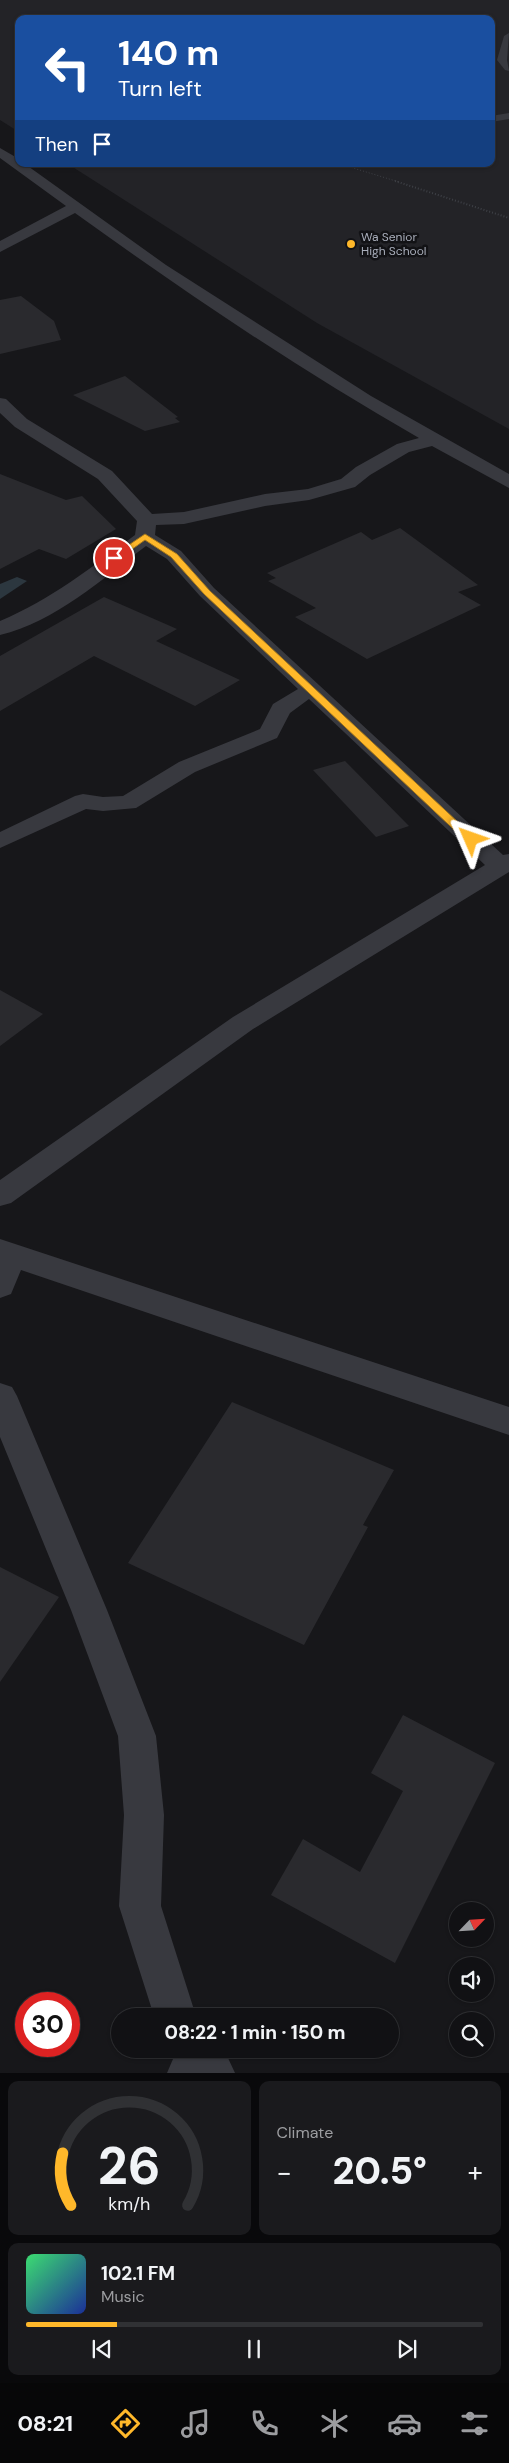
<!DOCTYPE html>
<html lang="en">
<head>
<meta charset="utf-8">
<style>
  body { margin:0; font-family:"DM Sans",sans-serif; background:#1a1a1d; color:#f1f3f6; height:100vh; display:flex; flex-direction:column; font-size:19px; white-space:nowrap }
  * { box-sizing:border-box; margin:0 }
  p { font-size:16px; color:#9c9da0 }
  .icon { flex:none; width:28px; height:28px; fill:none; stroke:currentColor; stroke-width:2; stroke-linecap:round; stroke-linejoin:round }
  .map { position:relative; height:2073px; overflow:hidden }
  .details { display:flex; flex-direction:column; gap:8px; padding:8px; background:#09090b; flex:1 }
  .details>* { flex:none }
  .guide { position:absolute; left:15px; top:15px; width:480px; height:152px; border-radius:10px; box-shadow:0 1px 4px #0004,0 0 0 1px #303134; background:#1a4fa0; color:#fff; overflow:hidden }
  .needle { width:32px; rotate:65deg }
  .fabs { position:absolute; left:449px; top:1902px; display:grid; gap:10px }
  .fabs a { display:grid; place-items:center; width:45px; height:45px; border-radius:50%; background:#111114; box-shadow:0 1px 4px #0004,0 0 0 1px #303134; font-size:25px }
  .speed { position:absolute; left:15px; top:1992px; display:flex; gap:10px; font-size:25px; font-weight:700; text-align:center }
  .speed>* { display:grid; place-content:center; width:65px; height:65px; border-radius:50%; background:#111114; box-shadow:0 1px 4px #0004,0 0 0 1px #303134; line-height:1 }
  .speed .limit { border:8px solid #d22; background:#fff; color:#111 }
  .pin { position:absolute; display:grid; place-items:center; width:42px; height:42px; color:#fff; margin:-21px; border:2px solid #fff; border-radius:50%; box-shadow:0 1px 5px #0007 }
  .me { position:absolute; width:55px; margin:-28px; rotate:313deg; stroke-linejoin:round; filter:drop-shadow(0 0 4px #0008) }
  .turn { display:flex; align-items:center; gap:18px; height:105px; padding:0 20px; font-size:22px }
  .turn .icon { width:65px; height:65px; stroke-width:2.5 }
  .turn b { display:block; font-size:35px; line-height:42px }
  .then { display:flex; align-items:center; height:48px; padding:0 20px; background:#0003; gap:10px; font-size:19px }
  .big { font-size:38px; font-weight:800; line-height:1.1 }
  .details .widget { flex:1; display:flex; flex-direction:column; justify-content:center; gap:8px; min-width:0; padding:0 18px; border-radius:10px; background:#1a1a1d }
  .details .dial { align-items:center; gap:0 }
  .dial svg { height:130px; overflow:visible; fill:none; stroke:#303134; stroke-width:7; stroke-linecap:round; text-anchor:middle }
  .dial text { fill:#f1f3f6; stroke:none }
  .song { display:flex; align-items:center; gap:15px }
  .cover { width:60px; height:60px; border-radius:8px; background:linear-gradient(135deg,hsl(140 70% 55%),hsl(230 70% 35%)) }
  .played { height:5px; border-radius:2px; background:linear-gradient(90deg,#ffb82a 20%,#303134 20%) }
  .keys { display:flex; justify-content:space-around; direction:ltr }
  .heat { display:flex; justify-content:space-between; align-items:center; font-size:28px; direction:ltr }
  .details .tiles { flex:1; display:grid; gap:8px; grid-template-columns:1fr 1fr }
  .widget:last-child { grid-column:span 2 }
  .trip { position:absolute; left:111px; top:2008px; width:288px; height:50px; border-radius:25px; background:#111114; box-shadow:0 1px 4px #0004,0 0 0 1px #303134; font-weight:800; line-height:50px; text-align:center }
  .tabs { display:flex; height:80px; justify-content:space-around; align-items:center; background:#070708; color:#9c9da0 }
  .tabs .icon { width:35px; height:35px }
  .tabs .on { color:#ffb82a }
  .tabs b { font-size:22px; color:#f1f3f6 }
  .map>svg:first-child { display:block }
  .built { fill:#232327 }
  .water { fill:#2c373f }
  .building { fill:#2a2a2e }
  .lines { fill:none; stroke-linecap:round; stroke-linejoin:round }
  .path-far1 { stroke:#3e4046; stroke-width:1; stroke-dasharray:1 2; stroke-linecap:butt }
  .path { stroke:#3e4046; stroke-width:2; stroke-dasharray:1 2; stroke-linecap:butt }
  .lane { fill:#38393f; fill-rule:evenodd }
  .street { fill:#38393f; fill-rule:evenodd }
  .route { fill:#ffb82a; stroke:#a6781b }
  .poi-dot { fill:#ffb82a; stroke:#121215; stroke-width:2 }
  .labels { text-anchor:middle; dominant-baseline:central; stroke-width:5; stroke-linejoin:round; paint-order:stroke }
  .far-poi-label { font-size:12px; fill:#a9aebb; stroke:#121215; text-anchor:start }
</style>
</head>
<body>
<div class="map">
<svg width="509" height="2073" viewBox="0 0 509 2073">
  <rect width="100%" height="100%" fill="#17171a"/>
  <path class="built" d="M0 0H509V429L317 323 68 164H491V19H19V132L0 120Z"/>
  <path class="water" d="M17 577 27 581 0 599V584Z"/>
  <g class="building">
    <path d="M21 296 54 321 61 340 0 354V300Z"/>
    <path d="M125 376 178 417 175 418 180 422 145 431 73 395Z"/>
    <path d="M0 474 66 500 82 496 116 529 66 559 39 549 0 569Z"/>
    <path d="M400 528 478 585 458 592 481 605 367 659 295 617 316 608 268 581 276 578 267 573 361 532 372 540Z"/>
    <path d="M104 597 177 629 156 641 240 680 195 706 94 656 0 711V656Z"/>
    <path d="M345 761 409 826 376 837 313 770Z"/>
    <path d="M0 990 43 1014 0 1046Z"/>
    <path d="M232 1402 394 1470 363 1525 368 1527 304 1645 128 1563Z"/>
    <path d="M0 1567 59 1597 0 1682Z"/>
    <path d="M403 1715 495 1763 395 1963 271 1895 303 1839 360 1872 403 1791 371 1773Z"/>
  </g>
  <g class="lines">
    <path class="path-far1" d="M340 164 399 182"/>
    <path class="path" d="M395 181 509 218"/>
    <g class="lane">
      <path d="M509 33 507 60 509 71 505 70 497 60 504 36Z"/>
      <path d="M509 113V119L491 122V116Z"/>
    </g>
    <g class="street">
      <path d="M0 148 19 159V164H25L166 265 371 396 509 474V488L432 446 409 452 370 475 355 487 309 500 265 506 184 524 156 525 155 535 181 551 214 588 503 855 509 854V872L253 1029 11 1203 0 1206V1180L233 1017 485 865 309 699 290 713 277 738 195 772 136 808 103 811 86 809 0 848V832L75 796 83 794 103 797 123 796 179 762 260 729 273 704 298 689 200 596 167 559 146 546C102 579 55 622 0 635V621C50 600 92 567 135 535L137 521 98 479 15 427 0 413V398L6 399 27 419 112 471 152 514 184 512 265 494 308 489 341 479 356 467 397 444 419 438C300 370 186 293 75 213L0 252V241L66 206 0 158Z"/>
      <path d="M0 1239 509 1407V1435L21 1270 11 1294 0 1298Z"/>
      <path d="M0 1383 12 1387 17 1396 107 1610 156 1736 164 1815 161 1906 196 2016H154L119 1906 124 1815 118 1736 71 1610 0 1437Z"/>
      <path d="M182 2049H204L228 2058 235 2073H167L176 2052Z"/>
    </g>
  </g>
  <path class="route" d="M145 534 177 554 210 591 474 837V842H467L204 594 171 557 145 540 117 560H111V557Z"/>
  <circle class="poi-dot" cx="351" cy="244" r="5"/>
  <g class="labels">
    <g class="far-poi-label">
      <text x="361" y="237">Wa Senior<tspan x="361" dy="14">High School</tspan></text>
    </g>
  </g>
</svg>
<div class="fabs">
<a><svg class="needle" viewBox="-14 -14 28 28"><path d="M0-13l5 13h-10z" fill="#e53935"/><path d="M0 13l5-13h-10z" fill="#9c9da0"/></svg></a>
<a><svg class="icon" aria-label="sound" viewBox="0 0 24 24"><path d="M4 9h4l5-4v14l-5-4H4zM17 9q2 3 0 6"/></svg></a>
<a><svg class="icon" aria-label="search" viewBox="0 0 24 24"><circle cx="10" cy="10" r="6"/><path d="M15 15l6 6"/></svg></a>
</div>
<div class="speed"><div class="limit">30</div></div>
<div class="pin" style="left:114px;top:558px;background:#d93025"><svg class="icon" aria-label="arrive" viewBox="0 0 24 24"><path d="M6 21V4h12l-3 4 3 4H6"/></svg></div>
<svg class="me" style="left:471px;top:839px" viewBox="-20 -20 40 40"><path d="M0-17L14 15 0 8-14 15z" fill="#ffb82a" stroke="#fff" stroke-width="4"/></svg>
<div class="trip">08:22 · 1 min · 150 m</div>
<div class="guide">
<div class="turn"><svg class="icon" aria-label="left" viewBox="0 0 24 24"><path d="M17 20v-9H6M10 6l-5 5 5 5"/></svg><div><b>140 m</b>Turn left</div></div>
<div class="then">Then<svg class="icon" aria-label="arrive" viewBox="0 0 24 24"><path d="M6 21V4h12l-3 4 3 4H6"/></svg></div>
</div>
</div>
<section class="details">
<div class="tiles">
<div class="widget dial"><svg viewBox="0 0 100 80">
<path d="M14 69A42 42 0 1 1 86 69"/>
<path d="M14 69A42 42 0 0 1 9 37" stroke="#ffb82a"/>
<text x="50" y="56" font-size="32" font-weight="700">26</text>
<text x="50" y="72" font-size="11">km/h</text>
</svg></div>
<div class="widget"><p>Climate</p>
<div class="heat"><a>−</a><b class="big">20.5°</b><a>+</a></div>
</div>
<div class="widget">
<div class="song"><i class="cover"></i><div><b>102.1 FM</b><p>Music</p></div></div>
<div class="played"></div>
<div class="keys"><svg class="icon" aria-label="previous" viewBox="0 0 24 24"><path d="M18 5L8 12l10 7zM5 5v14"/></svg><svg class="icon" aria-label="pause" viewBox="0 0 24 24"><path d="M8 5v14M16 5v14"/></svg><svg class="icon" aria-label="next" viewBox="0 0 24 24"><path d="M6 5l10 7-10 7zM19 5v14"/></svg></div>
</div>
</div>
</section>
<nav class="tabs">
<b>08:21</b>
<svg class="icon on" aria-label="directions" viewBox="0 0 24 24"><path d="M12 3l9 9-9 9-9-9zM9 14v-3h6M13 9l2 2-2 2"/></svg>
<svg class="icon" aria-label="music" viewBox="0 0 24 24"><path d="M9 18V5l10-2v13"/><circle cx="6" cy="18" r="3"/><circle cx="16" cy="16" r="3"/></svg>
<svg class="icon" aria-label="phone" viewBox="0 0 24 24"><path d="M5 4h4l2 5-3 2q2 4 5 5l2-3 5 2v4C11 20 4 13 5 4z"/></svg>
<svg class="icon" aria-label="climate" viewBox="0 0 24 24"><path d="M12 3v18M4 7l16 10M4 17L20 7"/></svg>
<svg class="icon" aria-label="car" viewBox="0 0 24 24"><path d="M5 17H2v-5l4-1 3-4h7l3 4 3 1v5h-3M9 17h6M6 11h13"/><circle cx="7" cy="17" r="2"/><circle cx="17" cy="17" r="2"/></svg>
<svg class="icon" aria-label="filters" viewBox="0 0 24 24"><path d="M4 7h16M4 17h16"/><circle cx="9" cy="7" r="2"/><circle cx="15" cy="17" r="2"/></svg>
</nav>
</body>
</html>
